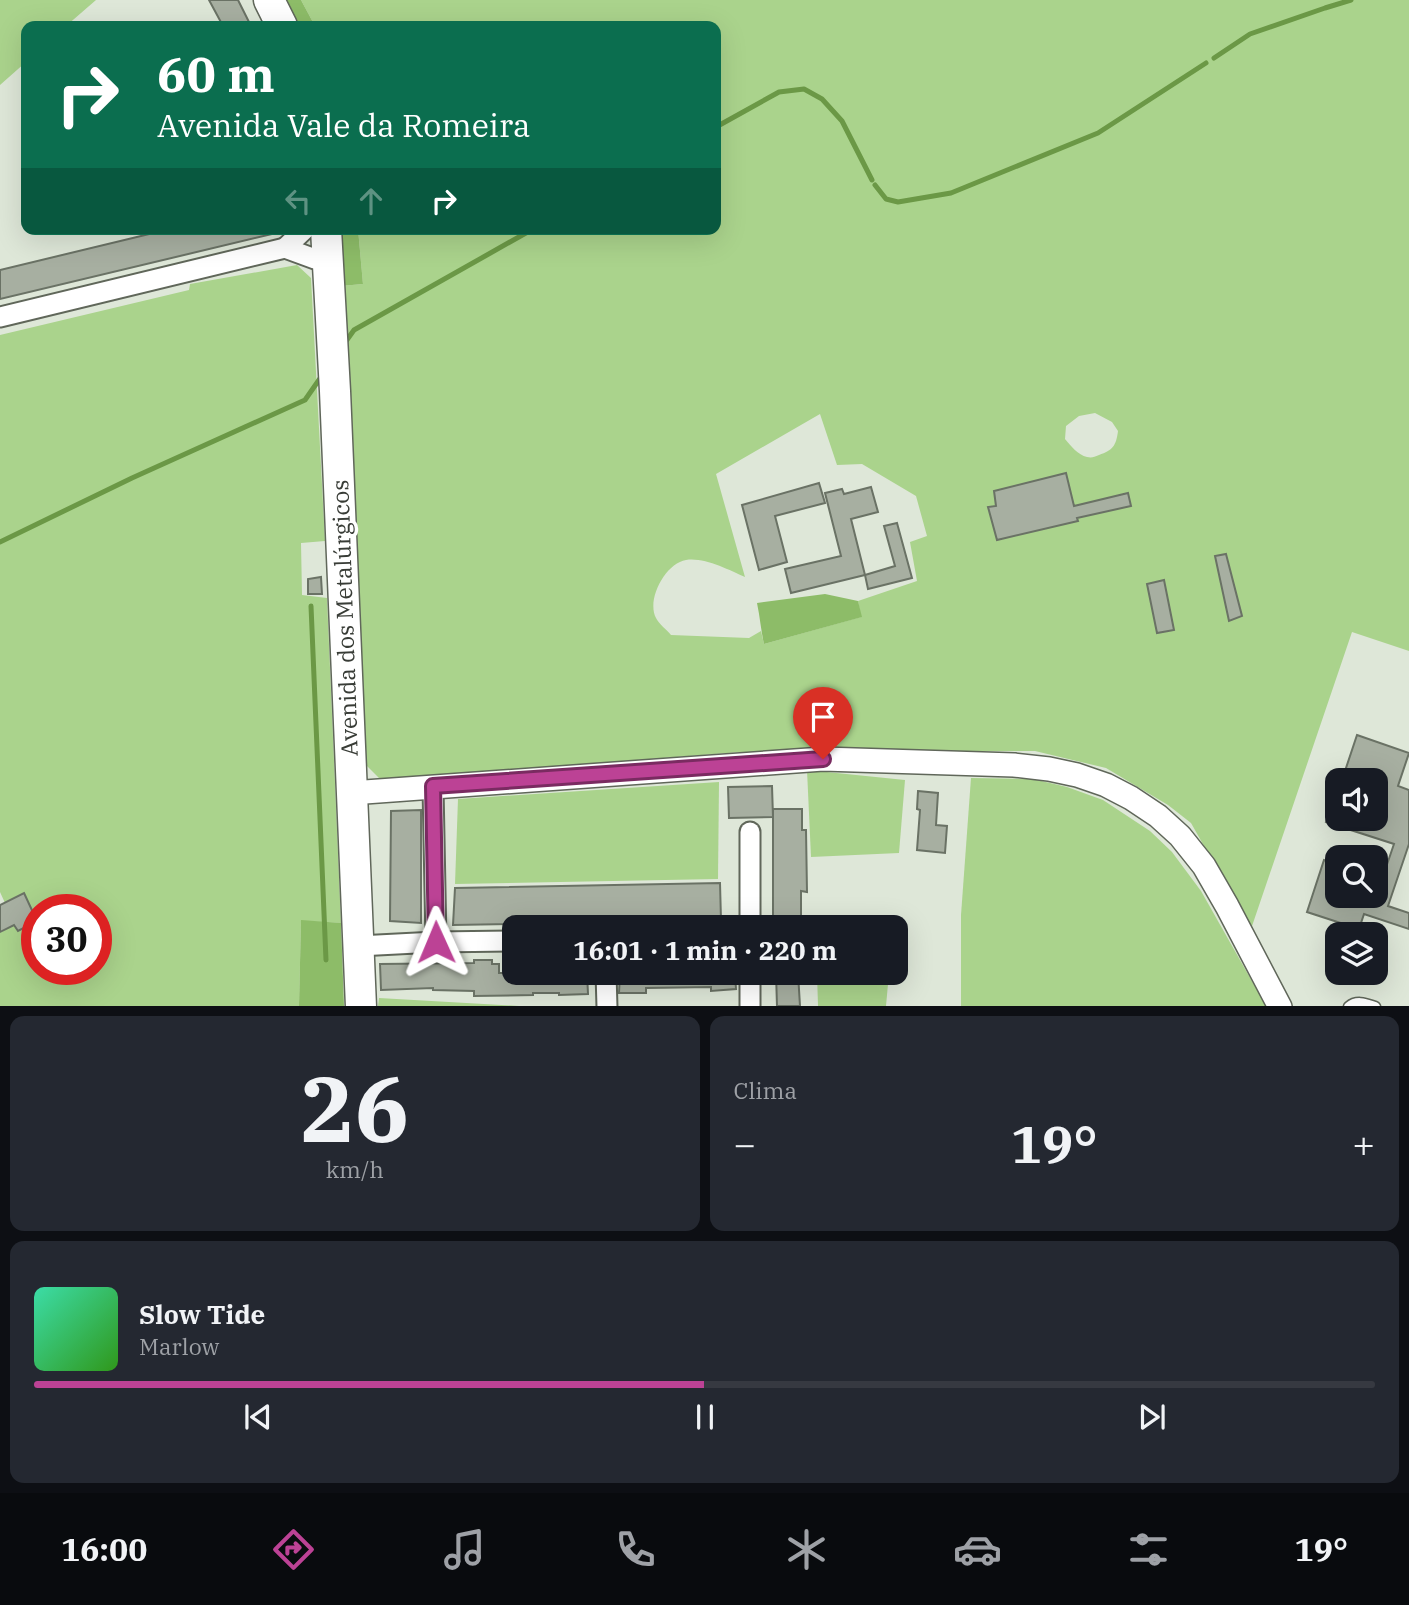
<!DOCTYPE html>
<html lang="pt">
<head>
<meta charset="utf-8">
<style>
  body { margin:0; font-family:"IBM Plex Serif",serif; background:#242831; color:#f1f3f6; height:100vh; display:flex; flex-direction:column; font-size:26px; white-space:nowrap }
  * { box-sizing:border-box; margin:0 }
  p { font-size:23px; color:#9ea1a6 }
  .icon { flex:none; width:38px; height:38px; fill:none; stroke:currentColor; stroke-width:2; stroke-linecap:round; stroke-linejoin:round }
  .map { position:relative; height:1006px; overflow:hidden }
  .panel { display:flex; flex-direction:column; gap:10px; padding:10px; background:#0d0f14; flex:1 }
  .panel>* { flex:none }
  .top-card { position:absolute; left:21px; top:21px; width:700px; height:214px; border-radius:14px; box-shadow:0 7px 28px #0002; background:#0b6e4f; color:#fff; overflow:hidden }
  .controls { position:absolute; left:1325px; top:768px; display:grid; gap:14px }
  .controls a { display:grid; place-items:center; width:63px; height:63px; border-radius:14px; background:#171b24; box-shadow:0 7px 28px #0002; font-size:35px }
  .speed { position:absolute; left:21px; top:894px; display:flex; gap:14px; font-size:35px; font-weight:700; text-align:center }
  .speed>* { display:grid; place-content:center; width:91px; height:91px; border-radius:50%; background:#171b24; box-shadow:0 7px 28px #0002; line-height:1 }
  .speed .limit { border:10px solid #d22; background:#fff; color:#111 }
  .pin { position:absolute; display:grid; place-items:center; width:60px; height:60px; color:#fff; margin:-72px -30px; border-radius:50% 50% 50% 0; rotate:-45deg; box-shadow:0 0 7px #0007 }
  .pin .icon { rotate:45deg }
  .me { position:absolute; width:77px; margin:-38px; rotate:359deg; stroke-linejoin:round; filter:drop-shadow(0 0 5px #0008) }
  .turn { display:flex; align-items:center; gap:24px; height:147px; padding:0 21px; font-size:32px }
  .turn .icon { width:91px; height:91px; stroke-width:2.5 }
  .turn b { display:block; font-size:49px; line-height:60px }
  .lanes { display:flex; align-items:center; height:66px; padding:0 21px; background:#0003; justify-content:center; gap:35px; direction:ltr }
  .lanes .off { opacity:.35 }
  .big { font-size:52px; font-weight:700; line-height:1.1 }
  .panel .tile { flex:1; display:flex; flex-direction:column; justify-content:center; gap:10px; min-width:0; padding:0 24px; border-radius:14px; background:#242831 }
  .panel .dial { align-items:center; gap:0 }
  .dial b { font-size:91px; line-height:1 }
  .song { display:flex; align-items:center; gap:21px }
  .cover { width:84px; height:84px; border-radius:10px; background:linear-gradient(135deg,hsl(160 70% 55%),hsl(110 70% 35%)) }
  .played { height:7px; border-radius:4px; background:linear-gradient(90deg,#bc4295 50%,#363941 50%) }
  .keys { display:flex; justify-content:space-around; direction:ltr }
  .heat { display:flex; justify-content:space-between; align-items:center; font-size:38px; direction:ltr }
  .panel .tiles { flex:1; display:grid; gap:10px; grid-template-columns:1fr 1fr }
  .tile:last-child { grid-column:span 2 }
  .trip { position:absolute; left:502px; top:915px; width:406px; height:70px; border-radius:14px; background:#171b24; box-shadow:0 7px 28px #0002; font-weight:700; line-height:70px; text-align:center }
  .menu { display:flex; height:112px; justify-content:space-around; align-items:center; background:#090b0e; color:#9ea1a6 }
  .menu .icon { width:49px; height:49px }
  .menu .on { color:#bc4295 }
  .menu b { font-size:32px; color:#f1f3f6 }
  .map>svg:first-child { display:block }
  .green { fill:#aad38c; fill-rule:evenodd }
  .forest { fill:#8dbc68 }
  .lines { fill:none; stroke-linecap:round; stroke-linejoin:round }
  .stream { stroke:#6b9846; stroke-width:5 }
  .building { fill:#a7afa1; stroke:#6a7265; stroke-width:2 }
  .service-casing { stroke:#60675a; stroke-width:13 }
  .minor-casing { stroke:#60675a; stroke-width:23 }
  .tertiary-casing { stroke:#60675a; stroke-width:26 }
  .primary-casing { stroke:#60675a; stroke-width:33 }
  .service { stroke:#fff; stroke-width:10 }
  .minor { stroke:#fff; stroke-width:19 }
  .tertiary { stroke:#fff; stroke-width:23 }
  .primary { stroke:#fff; stroke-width:30 }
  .route-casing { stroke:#7a2b61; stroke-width:18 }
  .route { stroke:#bc4295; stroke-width:12 }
  .labels { text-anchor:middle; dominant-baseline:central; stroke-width:7; stroke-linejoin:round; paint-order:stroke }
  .street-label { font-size:23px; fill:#383c36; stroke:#fff }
</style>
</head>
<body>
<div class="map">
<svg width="1409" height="1007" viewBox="0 0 1409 1007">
  <rect width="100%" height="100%" fill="#dee7d8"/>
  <g class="green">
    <path d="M0 0H96L66 26H26V62L0 85Z"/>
    <path d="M301 0H1409V651L1352 632 1251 929 1191 823 1168 805 1106 768 1035 751 740 752 381 780 362 761 341 286 363 284 358 229H716V26H315ZM1095 413 1112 422 1118 431C1116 446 1113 450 1099 455 1094 457 1092 458 1087 457 1078 455 1071 446 1065 439L1066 426 1079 416ZM820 414 837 465 862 464 916 496 927 536 910 542 917 581 858 601 861 617 764 644 761 631 749 638 671 635C667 630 659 624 656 618 646 599 666 563 686 560 704 557 729 570 745 577L716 474ZM1066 473 1078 520 989 507 996 506 994 491Z"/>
    <path d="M297 265 311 278 325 541 301 543 302 595 327 598 341 923 301 921 299 1006H0V932L14 925 18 931 37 921V970H96V910H37V919L24 894 5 903 0 892V335L189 290 190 284Z"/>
    <path d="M807 770 905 780 899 853 811 857Z"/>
    <path d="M971 778 1033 779 1067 787 1103 800 1150 831 1172 852 1201 891 1266 1006H961V915Z"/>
    <path d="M719 782 718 879 455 884 458 799Z"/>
    <path d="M817 973H889L886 1006H818Z"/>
    <path d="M379 998 519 1006H378Z"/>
  </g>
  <g class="forest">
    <path d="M280 0H301L315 26H291Z"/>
    <path d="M340 229H358L363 284 341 286Z"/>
    <path d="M825 594 858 601 862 617 764 644C761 631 760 617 757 603Z"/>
    <path d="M301 920 341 923 344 1006H299Z"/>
  </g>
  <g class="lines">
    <g class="stream">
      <path d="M1214 58 1250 34 1325 8 1351 0"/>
      <path d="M716 127 779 92 804 89 822 99 842 121 872 180"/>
      <path d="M875 185 886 199 898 202 951 193 1098 133 1206 63"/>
      <path d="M344 344 354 330 533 229"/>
      <path d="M0 542 132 478 305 400 321 377"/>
      <path d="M311 606 326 960"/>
    </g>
  </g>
  <g class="building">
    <path d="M209 0H238L251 26H223Z"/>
    <path d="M170 229H271L272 234 0 299V270Z"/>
    <path d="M1066 473 1074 506 1128 493 1131 506 1077 518 1078 521 997 540 988 507 996 506 994 491Z"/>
    <path d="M819 483 825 503 775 516 787 562 759 570 742 505Z"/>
    <path d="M871 487 878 512 851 519 865 575 791 593 785 569 841 556 825 493 842 489 844 494Z"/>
    <path d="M897 523 912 578 868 589 865 575 895 566 884 526Z"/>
    <path d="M1226 554 1242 616 1229 621 1215 556Z"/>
    <path d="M321 577 322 594H308V579Z"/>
    <path d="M1164 580 1174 630 1157 633 1147 584Z"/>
    <path d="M1357 735 1409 753 1398 786 1409 790V844L1388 906 1409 913V929L1364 914 1359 929 1307 912 1324 860 1337 864V896H1376V877L1382 879 1394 844 1326 822 1327 819H1376V780H1342Z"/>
    <path d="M772 786 773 817 729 818 728 787Z"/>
    <path d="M918 791 938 793 936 825 947 826 945 853 917 850 920 810 917 809Z"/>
    <path d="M773 809H802V830H806L807 892 801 891V928H773Z"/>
    <path d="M421 810V923L390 921 391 811Z"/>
    <path d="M720 883 721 920 453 925 455 888Z"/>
    <path d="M24 893 37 921 18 931 14 925 0 932V905Z"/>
    <path d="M474 960H492V964H499V973H587L588 994 559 995V993H533V995L474 996V991L433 990V988L381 990 380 964 474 963Z"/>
    <path d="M620 973H735L736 989 711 991V987L646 988V993H619Z"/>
    <path d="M776 973H798L800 1006H777Z"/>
  </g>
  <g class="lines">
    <defs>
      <path id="service" d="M1349 1007C1357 1000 1366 1004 1375 1007"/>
      <g id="minor">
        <path d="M305 229 285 248 315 259 328 260"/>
        <path d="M0 317 285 248"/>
        <path d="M433 787 436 942"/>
        <path d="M750 928V832"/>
        <path d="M358 946 436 942 514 941"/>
        <path d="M606 973 607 1007"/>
        <path d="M750 973V1007"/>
      </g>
      <path id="tertiary" d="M351 793 823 759 1014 765 1049 769 1077 775 1106 785 1131 798 1158 816 1180 836 1204 866 1227 906 1280 1007"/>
      <g id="primary">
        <path d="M269 0 282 26"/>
        <path d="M326 229 335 391 361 1007"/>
      </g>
    </defs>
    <use href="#service" class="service-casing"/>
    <use href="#minor" class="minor-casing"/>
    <use href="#tertiary" class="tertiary-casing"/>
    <use href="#primary" class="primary-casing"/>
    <use href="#service" class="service"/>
    <use href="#minor" class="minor"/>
    <use href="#tertiary" class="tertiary"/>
    <use href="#primary" class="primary"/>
  </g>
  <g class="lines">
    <defs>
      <path id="route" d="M436 942 433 786 823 759"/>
    </defs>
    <use href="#route" class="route-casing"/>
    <use href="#route" class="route"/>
  </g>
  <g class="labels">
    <g class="street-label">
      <text transform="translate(344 618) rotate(-92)">Avenida dos Metalúrgicos</text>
    </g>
  </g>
</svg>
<div class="controls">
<a><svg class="icon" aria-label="sound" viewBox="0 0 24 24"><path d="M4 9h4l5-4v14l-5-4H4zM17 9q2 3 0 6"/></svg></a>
<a><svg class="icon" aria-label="search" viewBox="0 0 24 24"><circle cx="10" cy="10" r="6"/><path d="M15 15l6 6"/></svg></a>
<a><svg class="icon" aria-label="layers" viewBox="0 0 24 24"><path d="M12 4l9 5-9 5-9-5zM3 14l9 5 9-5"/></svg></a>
</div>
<div class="speed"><div class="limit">30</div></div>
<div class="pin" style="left:823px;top:759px;background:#d93025"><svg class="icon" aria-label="arrive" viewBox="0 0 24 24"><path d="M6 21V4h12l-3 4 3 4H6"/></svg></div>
<svg class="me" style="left:436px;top:942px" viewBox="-20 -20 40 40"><path d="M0-17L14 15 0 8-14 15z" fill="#bc4295" stroke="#fff" stroke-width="4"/></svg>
<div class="trip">16:01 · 1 min · 220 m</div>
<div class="top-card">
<div class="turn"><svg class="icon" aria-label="right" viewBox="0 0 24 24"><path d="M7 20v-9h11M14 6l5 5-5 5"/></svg><div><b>60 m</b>Avenida Vale da Romeira</div></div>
<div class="lanes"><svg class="icon off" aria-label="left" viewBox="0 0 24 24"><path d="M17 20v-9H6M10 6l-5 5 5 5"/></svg><svg class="icon off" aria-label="ahead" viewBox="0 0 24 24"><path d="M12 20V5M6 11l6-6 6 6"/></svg><svg class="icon" aria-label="right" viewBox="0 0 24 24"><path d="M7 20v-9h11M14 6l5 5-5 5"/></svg></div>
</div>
</div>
<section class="panel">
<div class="tiles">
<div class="tile dial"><b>26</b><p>km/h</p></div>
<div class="tile"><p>Clima</p>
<div class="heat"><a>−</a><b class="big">19°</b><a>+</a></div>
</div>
<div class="tile">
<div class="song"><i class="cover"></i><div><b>Slow Tide</b><p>Marlow</p></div></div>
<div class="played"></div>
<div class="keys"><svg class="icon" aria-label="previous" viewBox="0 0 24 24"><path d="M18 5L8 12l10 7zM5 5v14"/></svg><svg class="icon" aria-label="pause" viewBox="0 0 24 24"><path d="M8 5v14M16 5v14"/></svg><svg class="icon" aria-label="next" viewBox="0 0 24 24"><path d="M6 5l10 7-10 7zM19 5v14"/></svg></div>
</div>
</div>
</section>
<nav class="menu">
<b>16:00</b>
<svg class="icon on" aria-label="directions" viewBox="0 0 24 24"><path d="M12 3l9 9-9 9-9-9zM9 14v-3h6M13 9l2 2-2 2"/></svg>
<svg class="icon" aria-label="music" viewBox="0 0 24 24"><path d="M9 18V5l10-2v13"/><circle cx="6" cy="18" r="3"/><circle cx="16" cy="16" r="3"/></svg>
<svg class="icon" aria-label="phone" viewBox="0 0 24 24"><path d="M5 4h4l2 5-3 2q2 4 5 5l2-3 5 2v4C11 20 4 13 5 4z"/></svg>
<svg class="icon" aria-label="climate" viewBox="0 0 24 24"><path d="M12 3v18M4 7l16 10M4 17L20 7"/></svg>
<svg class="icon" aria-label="car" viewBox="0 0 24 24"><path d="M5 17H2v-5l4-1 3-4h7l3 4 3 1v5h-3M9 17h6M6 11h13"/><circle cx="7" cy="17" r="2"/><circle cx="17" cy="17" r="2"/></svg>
<svg class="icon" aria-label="filters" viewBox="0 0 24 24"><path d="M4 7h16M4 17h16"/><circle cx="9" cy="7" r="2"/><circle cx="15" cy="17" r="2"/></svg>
<b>19°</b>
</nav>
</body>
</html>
